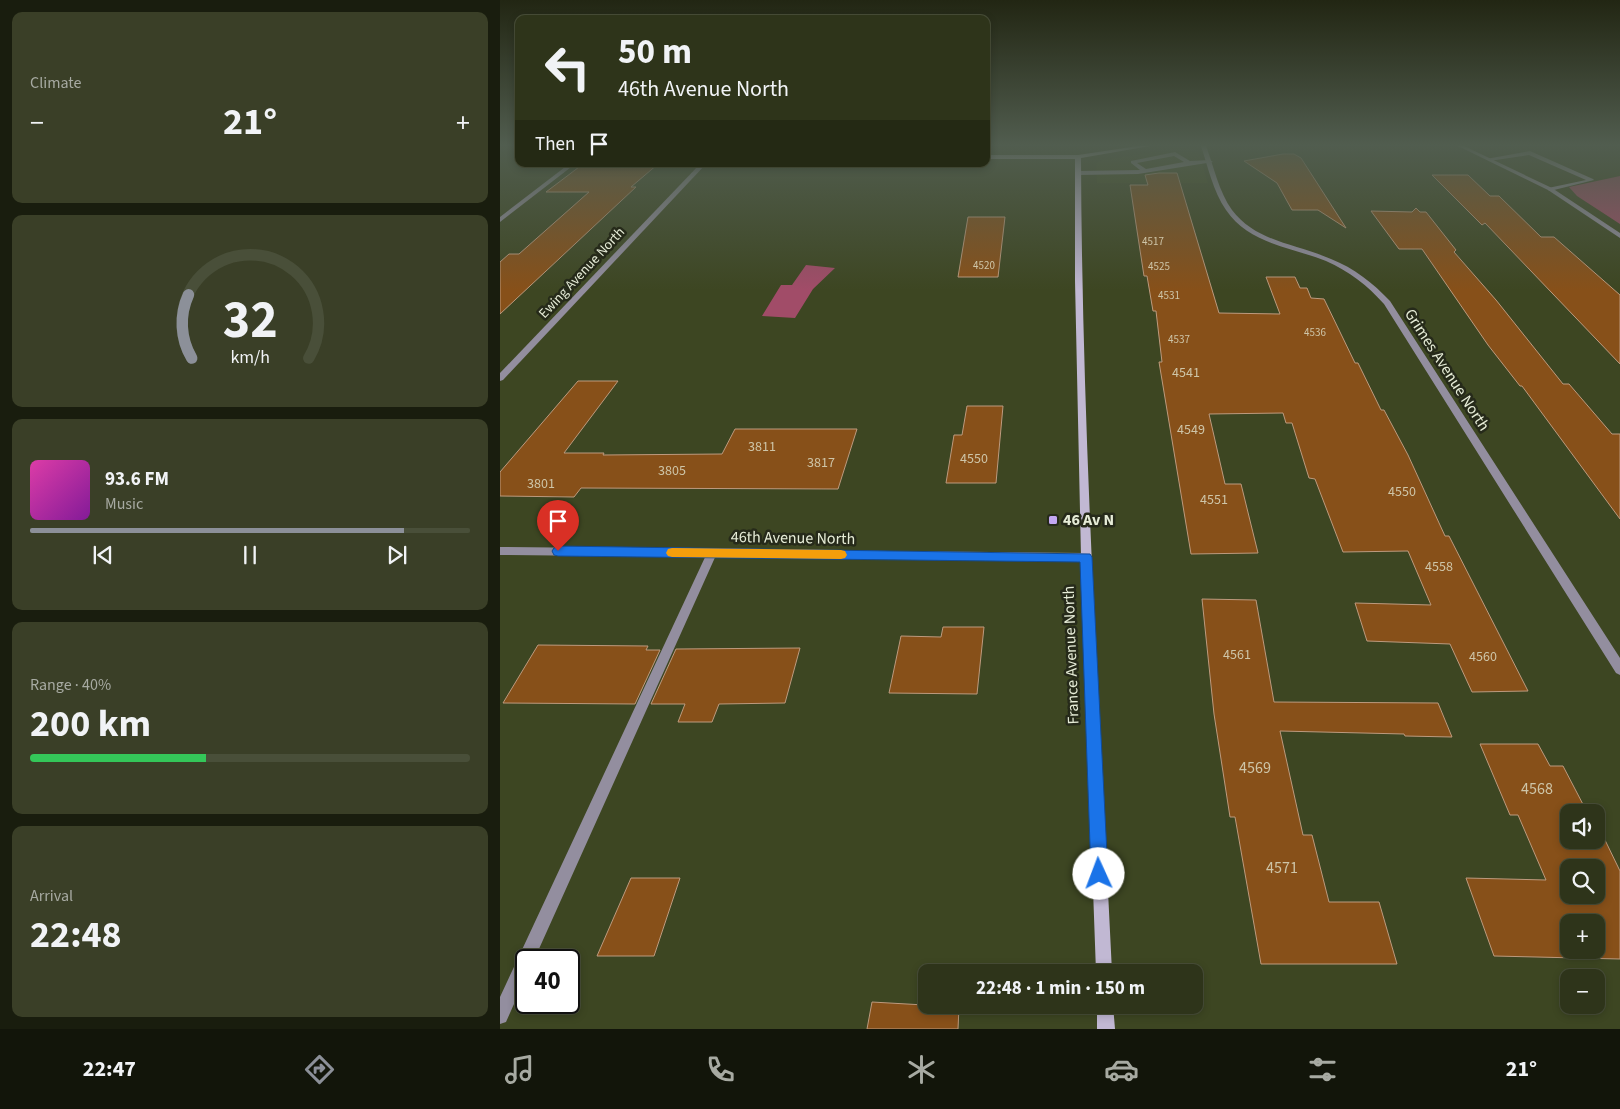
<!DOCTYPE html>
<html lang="en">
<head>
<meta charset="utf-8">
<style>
  body { margin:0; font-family:"Source Sans 3",sans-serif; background:#3a3f27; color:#f1f3f6; height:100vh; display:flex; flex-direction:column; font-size:19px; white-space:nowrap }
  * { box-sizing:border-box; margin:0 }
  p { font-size:16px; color:#a7aaa2 }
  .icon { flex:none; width:28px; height:28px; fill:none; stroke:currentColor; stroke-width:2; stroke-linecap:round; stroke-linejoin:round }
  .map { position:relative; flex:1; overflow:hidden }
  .panel { display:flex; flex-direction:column; gap:12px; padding:12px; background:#191d0e; width:500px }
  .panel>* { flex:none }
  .banner { position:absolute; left:15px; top:15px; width:475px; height:152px; border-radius:10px; box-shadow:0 2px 8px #0003,0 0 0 1px #494f39; background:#2e341a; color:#f1f3f6; overflow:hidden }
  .tools { position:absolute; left:1060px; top:804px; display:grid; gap:10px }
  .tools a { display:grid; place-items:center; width:45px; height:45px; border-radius:10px; background:#2e341a; box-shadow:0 2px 8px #0003,0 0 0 1px #494f39; font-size:25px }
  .speed { position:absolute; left:15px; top:949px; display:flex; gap:10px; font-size:25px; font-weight:700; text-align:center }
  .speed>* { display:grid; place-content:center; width:65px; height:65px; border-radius:50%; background:#2e341a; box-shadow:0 2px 8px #0003,0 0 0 1px #494f39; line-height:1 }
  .speed .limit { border:2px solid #111; border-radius:8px; background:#fff; color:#111 }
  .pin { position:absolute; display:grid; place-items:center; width:42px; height:42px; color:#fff; margin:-51px -21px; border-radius:50% 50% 50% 0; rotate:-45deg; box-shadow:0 0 5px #0007 }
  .pin .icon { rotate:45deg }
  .me { position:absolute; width:55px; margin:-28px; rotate:358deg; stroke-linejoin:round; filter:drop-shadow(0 0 4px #0008) }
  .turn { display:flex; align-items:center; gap:18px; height:105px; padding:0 20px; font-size:22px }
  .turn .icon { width:65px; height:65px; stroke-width:2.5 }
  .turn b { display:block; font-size:35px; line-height:42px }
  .then { display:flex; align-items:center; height:48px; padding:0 20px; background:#0003; gap:10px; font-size:19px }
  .big { font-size:38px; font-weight:700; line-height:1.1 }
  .panel .widget { flex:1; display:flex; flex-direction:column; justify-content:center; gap:8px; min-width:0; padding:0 18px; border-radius:10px; background:#3a3f27 }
  .panel .dial { align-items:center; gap:0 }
  .dial svg { height:130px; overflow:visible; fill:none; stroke:#494f39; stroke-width:7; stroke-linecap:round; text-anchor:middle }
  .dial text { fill:#f1f3f6; stroke:none }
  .song { display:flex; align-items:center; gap:15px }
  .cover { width:60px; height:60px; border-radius:8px; background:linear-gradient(135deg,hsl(320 70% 55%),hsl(290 70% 35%)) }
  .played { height:5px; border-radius:2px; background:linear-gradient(90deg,#8c9099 85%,#494f39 85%) }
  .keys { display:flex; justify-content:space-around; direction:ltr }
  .heat { display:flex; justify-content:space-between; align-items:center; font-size:28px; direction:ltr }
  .charge { height:8px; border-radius:4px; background:linear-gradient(90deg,#34c759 40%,#494f39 0) }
  .trip { position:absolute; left:418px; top:964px; width:285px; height:50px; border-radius:10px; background:#2e341a; box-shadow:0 2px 8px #0003,0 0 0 1px #494f39; font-weight:700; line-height:50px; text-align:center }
  .tabs { display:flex; height:80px; justify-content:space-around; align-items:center; background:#12150a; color:#a7aaa2 }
  .tabs .icon { width:35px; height:35px }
  .tabs .on { color:#8c9099 }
  .tabs b { font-size:22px; color:#f1f3f6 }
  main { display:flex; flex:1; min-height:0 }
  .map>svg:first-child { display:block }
  .built { fill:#424d21 }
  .green { fill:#a14c68 }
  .building { fill:#875019; stroke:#bd9a7e; fill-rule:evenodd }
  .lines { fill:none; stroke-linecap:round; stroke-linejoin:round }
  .lane { fill:#938e9f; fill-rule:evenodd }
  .street { fill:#938e9f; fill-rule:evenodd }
  .secondary { fill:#c1b8d3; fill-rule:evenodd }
  .route { fill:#1a73e8; stroke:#114b97 }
  .slow { fill:#f59e0b }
  .poi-dot { fill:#c3a7f2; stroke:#262a1a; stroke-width:2 }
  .labels { text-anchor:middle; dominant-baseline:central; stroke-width:5; stroke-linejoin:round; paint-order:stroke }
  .far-number-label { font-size:11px; fill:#cec5a8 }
  .far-street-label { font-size:14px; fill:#e6ecd7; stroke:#262a1a }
  .number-label { font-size:14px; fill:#cec5a8 }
  .street-label { font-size:16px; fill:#e6ecd7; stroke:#262a1a }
  .poi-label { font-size:16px; font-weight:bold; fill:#e6ecd7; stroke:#262a1a; text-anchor:start }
  .near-number-label { font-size:16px; fill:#cec5a8 }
</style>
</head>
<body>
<main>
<section class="panel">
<div class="widget"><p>Climate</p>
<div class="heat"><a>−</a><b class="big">21°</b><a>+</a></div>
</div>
<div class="widget dial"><svg viewBox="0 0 100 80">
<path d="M14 69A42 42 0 1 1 86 69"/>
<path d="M14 69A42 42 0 0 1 12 30" stroke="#8c9099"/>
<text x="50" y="56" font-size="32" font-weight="700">32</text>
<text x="50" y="72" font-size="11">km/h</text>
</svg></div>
<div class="widget">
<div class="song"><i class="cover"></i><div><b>93.6 FM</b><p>Music</p></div></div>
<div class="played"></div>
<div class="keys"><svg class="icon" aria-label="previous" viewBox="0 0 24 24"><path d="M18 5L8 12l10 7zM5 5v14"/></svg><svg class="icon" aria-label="pause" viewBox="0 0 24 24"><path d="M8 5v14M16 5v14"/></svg><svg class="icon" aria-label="next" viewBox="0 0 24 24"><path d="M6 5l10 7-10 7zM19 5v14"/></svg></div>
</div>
<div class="widget"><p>Range · 40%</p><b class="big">200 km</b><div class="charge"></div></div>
<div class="widget"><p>Arrival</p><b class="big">22:48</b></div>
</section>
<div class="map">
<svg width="1120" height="1029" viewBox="0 0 1120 1029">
  <rect width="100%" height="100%" fill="#3d4622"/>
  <path class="built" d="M682 147 698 150 708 183H597L596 163 599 161Z"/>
  <g class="green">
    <path d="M1120 176V224L1077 196 1069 187Z"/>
    <path d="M306 265 335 268 313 289 295 318 262 316 281 285H292Z"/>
  </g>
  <g class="building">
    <path d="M783 154H794L801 158 846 228 818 210H792L777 183 744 161Z"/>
    <path d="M83 164H158L131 187H136L0 314V262L9 254H19L89 192H46Z"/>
    <path d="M659 173H677L719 313 780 314 766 277H795L800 288H807L811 298 824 299 855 363H858L881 410H884L908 455 945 536H949L1028 691 972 692 950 644 867 641 855 603 931 605 908 551 843 552 815 479 809 478 792 423H786L783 413 709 414 725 484H741L758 553 691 554 659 362H662L656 311H653L647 276H644L630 185H648L645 175Z"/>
    <path d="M932 175H968L990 196H999L1041 237H1054L1120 295V364L985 223 982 225Z"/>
    <path d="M916 208 920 212H926L956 250 954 252 996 300 1063 384H1069L1112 434H1120V519L1022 386H1020L988 345 922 249H899L871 211 912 212Z"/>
    <path d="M468 217H505L498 277H458Z"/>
    <path d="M78 381H118L64 453H104L103 455 222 454 235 429H357L338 489 81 488 74 497 0 496V472Z"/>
    <path d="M467 406H503L496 483H446L454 435H462Z"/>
    <path d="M702 599 756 600 774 702 938 703 952 737 905 736 904 734 780 731 803 835H812L829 902H879L897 964H761L735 817H730L714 714Z"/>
    <path d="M443 627H484L477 694 389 693 401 636 441 637Z"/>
    <path d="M38 645 148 646 146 650H160L135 704 3 703Z"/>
    <path d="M300 648 285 703 219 704 212 722H178L185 704H151L176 649Z"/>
    <path d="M980 744H1038L1050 766H1063L1087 812H1069V840H1096V832L1100 838H1104L1120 871V959L994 956 966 878 1046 880 1018 815H1010ZM1069 868H1096V895H1069ZM1069 922H1096V950H1069Z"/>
    <path d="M131 878H180L154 956H97Z"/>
    <path d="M372 1002 459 1007 458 1029H367Z"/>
  </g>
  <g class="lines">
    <g class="lane">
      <path d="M1030 151 1093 179 1094 180 1050 191 1048 190V188L1086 180 1029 155 989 161 986 159Z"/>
      <path d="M675 152 690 161 710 160 713 162 638 174 578 175 575 173 578 171 640 170 631 163V161ZM674 156 684 162 646 169 637 163Z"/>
      <path d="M69 164H75L0 222V217Z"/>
      <path d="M212 549 216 550 217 553 34 960H26V977L6 1022 0 1024V997L207 553 208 550Z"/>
    </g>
    <g class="street">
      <path d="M701 146H706C714 167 719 192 732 210 756 242 797 244 831 259 854 268 873 283 890 301L1120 658V675L1116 673 884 304C868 286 849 271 826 261 791 247 749 244 726 210 713 191 708 167 701 146Z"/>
      <path d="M958 146H964L1052 188 1120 233V238L1048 190Z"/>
      <path d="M200 164H206L3 380 0 381V373Z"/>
      <path d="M0 547 586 553 590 554 591 557 590 560 586 561 0 555Z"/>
    </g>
    <g class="secondary">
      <path d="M638 146H650L581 158C582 430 599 701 612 972H596L581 557 575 281V159H486V155H578Z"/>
      <path d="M597 1005H613L615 1029H597Z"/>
    </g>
  </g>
  <linearGradient id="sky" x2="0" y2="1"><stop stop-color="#222613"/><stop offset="0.5" stop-color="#515d4f"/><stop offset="1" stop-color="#515d4f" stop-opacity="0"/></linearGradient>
  <rect width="1120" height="290" fill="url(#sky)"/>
  <path class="route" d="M58 546 590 554 592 557 608 874 605 880 599 882 593 880 591 874 580 562 58 556 54 555 52 551 54 548Z"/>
  <path class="slow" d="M172 548 341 550 345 551 347 555 345 558 341 559 172 557 168 556 166 553 168 549Z"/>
  <rect class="poi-dot" x="548" y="515" width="10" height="10" rx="2.5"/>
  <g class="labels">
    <g class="far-number-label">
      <text x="653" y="241">4517</text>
      <text x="484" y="265">4520</text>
      <text x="659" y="266">4525</text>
      <text x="669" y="295">4531</text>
      <text x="815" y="332">4536</text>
      <text x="679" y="339">4537</text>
    </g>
    <g class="far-street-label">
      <text transform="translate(82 273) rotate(-47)">Ewing Avenue North</text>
    </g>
    <g class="number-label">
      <text x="686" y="373">4541</text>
      <text x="691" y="430">4549</text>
      <text x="262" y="447">3811</text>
      <text x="474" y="459">4550</text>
      <text x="321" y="463">3817</text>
      <text x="172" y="471">3805</text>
      <text x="41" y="484">3801</text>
      <text x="902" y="492">4550</text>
      <text x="714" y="500">4551</text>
      <text x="939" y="567">4558</text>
      <text x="737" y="655">4561</text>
      <text x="983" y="657">4560</text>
    </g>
    <g class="street-label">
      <text transform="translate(947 370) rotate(57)">Grimes Avenue North</text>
      <text transform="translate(293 538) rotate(1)">46th Avenue North</text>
      <text transform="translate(571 655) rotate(-92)">France Avenue North</text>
    </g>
    <g class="poi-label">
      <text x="563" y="520">46 Av N</text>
    </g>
    <g class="near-number-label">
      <text x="755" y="768">4569</text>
      <text x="1037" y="789">4568</text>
      <text x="782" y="868">4571</text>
    </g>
  </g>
</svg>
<div class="tools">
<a><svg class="icon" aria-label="sound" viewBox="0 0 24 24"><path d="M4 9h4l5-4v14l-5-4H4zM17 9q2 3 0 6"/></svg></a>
<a><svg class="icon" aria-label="search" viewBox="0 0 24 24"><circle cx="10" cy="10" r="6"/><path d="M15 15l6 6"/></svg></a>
<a>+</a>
<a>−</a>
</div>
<div class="speed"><div class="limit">40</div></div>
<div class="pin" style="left:58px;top:551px;background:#d93025"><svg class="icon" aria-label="arrive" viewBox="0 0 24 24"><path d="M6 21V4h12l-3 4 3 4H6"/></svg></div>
<svg class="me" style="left:599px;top:874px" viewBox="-20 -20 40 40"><circle r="19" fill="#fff"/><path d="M0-13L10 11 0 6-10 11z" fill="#1a73e8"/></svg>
<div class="trip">22:48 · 1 min · 150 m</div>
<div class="banner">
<div class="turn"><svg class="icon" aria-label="left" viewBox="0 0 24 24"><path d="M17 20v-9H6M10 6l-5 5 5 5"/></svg><div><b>50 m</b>46th Avenue North</div></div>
<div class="then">Then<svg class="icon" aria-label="arrive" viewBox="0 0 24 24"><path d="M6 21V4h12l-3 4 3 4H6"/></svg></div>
</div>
</div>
</main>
<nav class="tabs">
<b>22:47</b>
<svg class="icon on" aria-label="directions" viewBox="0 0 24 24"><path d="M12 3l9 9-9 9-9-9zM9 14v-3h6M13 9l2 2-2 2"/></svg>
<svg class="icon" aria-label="music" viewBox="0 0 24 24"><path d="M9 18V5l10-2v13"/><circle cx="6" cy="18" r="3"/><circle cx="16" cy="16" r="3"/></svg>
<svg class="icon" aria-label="phone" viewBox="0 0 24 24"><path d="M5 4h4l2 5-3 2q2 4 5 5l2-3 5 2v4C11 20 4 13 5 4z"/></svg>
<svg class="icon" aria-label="climate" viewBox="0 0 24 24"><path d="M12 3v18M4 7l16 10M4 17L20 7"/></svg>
<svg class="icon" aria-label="car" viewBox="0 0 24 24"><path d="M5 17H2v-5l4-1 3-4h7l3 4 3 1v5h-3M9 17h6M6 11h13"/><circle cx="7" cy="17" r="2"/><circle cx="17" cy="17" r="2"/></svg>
<svg class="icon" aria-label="filters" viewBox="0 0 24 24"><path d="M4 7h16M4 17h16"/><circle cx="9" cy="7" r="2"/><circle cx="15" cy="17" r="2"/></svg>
<b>21°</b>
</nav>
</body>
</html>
